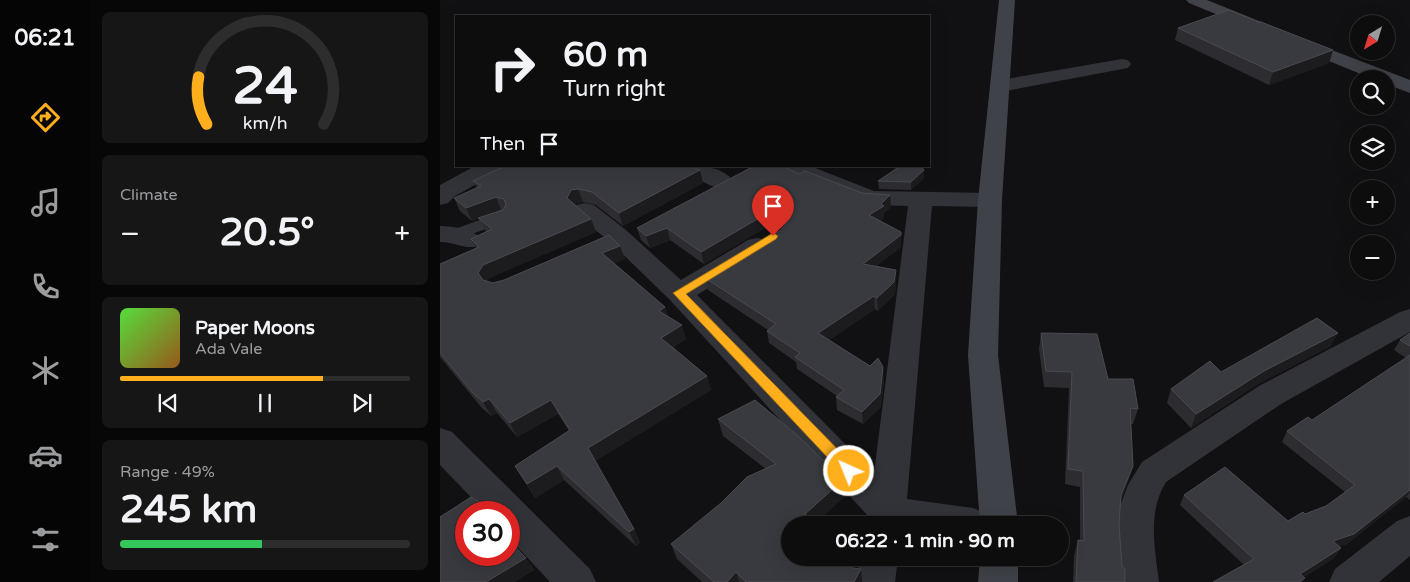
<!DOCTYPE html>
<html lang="en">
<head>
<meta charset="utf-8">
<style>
  body { margin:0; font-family:"Varela Round",sans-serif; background:#161617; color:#f1f3f6; height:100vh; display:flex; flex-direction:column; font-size:19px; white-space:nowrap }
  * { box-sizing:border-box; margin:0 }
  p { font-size:16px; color:#9a9c9e }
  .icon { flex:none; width:28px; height:28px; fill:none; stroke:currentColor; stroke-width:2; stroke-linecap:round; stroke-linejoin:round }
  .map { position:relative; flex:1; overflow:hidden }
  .side { display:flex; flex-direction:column; gap:12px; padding:12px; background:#070708; width:350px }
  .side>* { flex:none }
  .guide { position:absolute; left:15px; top:15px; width:475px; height:152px; border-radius:0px; box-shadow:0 5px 20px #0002,0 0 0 1px #2d2d2e; background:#0d0d0e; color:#f1f3f6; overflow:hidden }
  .needle { width:32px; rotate:218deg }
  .buttons { position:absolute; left:910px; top:15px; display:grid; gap:10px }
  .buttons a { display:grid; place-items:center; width:45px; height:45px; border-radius:50%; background:#0d0d0e; box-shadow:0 5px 20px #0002,0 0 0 1px #2d2d2e; font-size:25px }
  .speed { position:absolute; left:15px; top:501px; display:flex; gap:10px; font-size:25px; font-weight:700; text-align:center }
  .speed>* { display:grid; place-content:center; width:65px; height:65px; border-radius:50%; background:#0d0d0e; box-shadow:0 5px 20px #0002,0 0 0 1px #2d2d2e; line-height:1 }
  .speed .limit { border:8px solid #d22; background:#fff; color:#111 }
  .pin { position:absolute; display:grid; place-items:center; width:42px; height:42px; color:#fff; margin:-51px -21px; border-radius:50% 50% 50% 0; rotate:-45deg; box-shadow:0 0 5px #0007 }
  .pin .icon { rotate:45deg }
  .me { position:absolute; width:55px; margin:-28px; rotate:316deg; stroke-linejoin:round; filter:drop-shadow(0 0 4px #0008) }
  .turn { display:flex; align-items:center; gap:18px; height:105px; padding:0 25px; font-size:22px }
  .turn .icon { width:65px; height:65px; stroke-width:2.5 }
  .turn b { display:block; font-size:35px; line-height:42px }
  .then { display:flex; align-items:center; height:48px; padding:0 25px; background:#0003; gap:10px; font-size:19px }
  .big { font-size:38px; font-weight:700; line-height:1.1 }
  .side .tile { flex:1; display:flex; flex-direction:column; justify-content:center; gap:8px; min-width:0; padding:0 18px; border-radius:8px; background:#161617 }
  .side .dial { align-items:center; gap:0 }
  .dial svg { height:130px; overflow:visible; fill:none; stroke:#2d2d2e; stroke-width:7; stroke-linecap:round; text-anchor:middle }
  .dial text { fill:#f1f3f6; stroke:none }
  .song { display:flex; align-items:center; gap:15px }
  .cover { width:60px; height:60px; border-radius:8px; background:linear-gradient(135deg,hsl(110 70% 55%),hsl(30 70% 35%)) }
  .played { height:5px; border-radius:2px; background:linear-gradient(90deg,#ffaf1c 70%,#2d2d2e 70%) }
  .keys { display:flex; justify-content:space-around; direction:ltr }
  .heat { display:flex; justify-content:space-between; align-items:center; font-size:28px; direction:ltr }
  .charge { height:8px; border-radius:4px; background:linear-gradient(90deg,#34c759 49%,#2d2d2e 0) }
  .trip { position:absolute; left:341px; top:516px; width:288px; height:50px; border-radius:25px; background:#0d0d0e; box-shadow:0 5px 20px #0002,0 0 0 1px #2d2d2e; font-weight:700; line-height:50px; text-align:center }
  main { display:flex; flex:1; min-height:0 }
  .tabs { display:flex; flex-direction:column; width:90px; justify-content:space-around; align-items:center; background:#050506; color:#9a9c9e }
  .tabs .icon { width:35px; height:35px }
  .tabs .active { color:#ffaf1c }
  .tabs b { font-size:22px; color:#f1f3f6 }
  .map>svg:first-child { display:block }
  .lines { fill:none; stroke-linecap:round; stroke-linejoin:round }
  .service { fill:#313338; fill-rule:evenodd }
  .minor { fill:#313338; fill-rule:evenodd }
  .secondary { fill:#3f4248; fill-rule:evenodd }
  .wall { fill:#2d2d31 }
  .shaded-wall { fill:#1c1c1f }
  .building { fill:#393a3f; stroke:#4a4b52 }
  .route { fill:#ffaf1c; stroke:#a67212 }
</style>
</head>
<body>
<main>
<nav class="tabs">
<b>06:21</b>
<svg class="icon active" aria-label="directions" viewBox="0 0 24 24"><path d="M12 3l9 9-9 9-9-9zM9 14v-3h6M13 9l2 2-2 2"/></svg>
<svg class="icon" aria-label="music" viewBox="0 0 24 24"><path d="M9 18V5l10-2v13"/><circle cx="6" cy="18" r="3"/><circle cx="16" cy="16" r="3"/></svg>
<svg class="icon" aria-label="phone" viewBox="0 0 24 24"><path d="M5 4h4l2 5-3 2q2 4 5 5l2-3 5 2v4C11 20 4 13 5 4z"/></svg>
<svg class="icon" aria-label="climate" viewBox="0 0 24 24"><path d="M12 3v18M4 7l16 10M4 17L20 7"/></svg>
<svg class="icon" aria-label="car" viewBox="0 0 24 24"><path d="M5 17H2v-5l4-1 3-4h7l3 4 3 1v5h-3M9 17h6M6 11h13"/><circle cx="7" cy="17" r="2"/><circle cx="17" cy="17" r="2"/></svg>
<svg class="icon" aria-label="filters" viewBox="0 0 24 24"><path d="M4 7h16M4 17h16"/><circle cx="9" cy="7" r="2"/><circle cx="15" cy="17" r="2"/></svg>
</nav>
<section class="side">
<div class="tile dial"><svg viewBox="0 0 100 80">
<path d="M14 69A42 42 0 1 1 86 69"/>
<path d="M14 69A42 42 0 0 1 9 40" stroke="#ffaf1c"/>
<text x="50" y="56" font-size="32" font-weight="700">24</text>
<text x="50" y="72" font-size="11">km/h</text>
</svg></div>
<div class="tile"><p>Climate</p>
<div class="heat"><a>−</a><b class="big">20.5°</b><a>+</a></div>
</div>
<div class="tile">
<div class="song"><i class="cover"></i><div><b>Paper Moons</b><p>Ada Vale</p></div></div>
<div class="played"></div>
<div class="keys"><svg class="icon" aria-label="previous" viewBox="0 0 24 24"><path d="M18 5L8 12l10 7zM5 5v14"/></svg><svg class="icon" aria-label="pause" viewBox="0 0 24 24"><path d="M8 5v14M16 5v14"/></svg><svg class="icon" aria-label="next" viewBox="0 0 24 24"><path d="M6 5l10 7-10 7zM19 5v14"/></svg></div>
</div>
<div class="tile"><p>Range · 49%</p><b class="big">245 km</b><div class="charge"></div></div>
</section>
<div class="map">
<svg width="970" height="582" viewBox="0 0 970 582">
  <rect width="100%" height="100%" fill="#111113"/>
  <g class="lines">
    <path class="service" d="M62 212 68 213 70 217 68 221 15 240 9 239 6 235 9 231Z"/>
    <g class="minor">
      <path d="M682 59 688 60 691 64 688 68 560 92 553 90 551 86 553 82 560 80Z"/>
      <path d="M35 166H63L60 171 15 196 8 203 0 205V185Z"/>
      <path d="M241 166C260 166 283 165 295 183L292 188C275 192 259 179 244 171Z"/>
      <path d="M338 166H370L434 191 550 193 558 195 562 200 558 205 550 207 492 206 467 499 533 508 546 513 552 525H428V516L229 299 168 240 136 215 133 210 136 205 145 203 154 205 186 230 241 280 308 240 317 238 326 240 330 246 326 252 257 295 434 473 468 206 431 205 423 203 341 171Z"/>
      <path d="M0 226C13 226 36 230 44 241L40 246C25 250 14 242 0 242Z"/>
      <path d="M970 309V332L841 404 726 482C707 512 715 549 719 582H679L676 539 678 511 688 485 702 462 819 386 960 312Z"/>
      <path d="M0 428 12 432 150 569 156 582H110L69 538V512H45L0 465Z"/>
      <path d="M970 516V556L939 582H889L895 569 957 521Z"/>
      <path d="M420 558H458L455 582H415Z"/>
    </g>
    <g class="secondary">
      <path d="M559 0H575L562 200 558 355 578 525H540L528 355 538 200Z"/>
      <path d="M746 0H767L824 23 826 26 824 29H812L749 3Z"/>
      <path d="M858 37 970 80V93L946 84V79H933L852 46 849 42 852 38Z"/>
      <path d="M540 558H578V582H538Z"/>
    </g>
  </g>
  <g class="wall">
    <path d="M738 28 893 50 889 63 829 85 735 40Z"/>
    <path d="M359 174 422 193 450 195 451 207 444 213V218L440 221 461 244V247L436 266 456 270V283L455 294 438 311 435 309 389 340 444 380 441 407 423 424 397 410 396 397 397 396 357 369 356 362 329 343 327 331 328 330 268 290 265 278 342 229 334 226 323 229 264 264 230 240 210 248 201 240 197 228Z"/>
    <path d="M484 178 471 190 439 189 438 181Z"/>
    <path d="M33 181 263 183 183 226 156 205 143 202 136 203 135 205 151 219 156 232 49 278 47 282 53 283 180 246 185 259 174 263 225 307 228 317 246 339 233 347 267 376 271 390 155 461 194 529 200 542 196 546 124 480 95 498 75 466 129 431 118 414 77 437 57 413 51 416 41 407 0 357V264L36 248 31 239 46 232 39 218 32 221 20 211 14 198 37 188Z"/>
    <path d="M601 333 668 379 698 409 693 424H691L693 466 688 481 681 500 679 524 682 567 685 582H633L634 556 638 540 640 541V487L625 484 629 388 604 387 599 349Z"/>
    <path d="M970 333V500L966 497 907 544 899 546 901 548 894 558 864 577 804 565 740 505 744 495 848 521 865 514 886 506 905 492 842 442 847 431 872 420 966 358 954 350 960 340Z"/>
    <path d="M891 346 818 384 751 428 727 403 731 389 781 372Z"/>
    <path d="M278 419 403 480 405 496 376 522 350 558H415L416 568 421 569 422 582H262L237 559 231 544 326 469 283 436Z"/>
  </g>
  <g class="shaded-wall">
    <path d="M893 50 889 63 829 85 833 72Z"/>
    <path d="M260 170 263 183 183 226 179 213Z"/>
    <path d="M484 170V178L471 190V182Z"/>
    <path d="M138 189 143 202 136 203 132 211 127 198 131 190Z"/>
    <path d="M450 195 451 207 444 213V218L430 227 429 215Z"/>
    <path d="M56 197 61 210 32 221 26 208Z"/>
    <path d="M332 214 334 226 323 229 264 264 261 252 321 217Z"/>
    <path d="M151 219 156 232 49 278 44 287 38 273 43 265Z"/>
    <path d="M227 228 230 240 210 248 206 236Z"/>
    <path d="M461 232V247L424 276 423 264Z"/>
    <path d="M180 246 185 259 167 267 162 253Z"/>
    <path d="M456 270V283L455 294 438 311 437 298Z"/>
    <path d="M434 296 435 309 380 346 378 333Z"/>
    <path d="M225 307 230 321 219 311Z"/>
    <path d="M242 325 246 339 225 351 221 338Z"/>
    <path d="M898 333 891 346 818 384 751 428 756 414 824 371Z"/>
    <path d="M443 367 444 380 441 407 423 424 422 412Z"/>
    <path d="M267 376 271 390 154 462 148 448Z"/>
    <path d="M49 399 57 413 51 416 43 402Z"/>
    <path d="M111 400 118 414 77 437 70 423Z"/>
    <path d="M117 466 124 480 95 498 87 484Z"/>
    <path d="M693 466 688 481 676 510 681 495Z"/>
    <path d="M403 480 405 496 374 525 365 514Z"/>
    <path d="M970 490V492L966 497 907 544 887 551 893 541Z"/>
    <path d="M194 529 200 542 196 546 189 532Z"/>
    <path d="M901 548 894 558 856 582 860 574Z"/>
    <path d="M86 558 95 570 75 582H46Z"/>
    <path d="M413 558H415L416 566 414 582 421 569 422 582H413L412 568Z"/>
    <path d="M296 572 299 582H287Z"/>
  </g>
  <g class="building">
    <path d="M789 10 818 22H821L893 50 833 72 738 28Z"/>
    <path d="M65 166H251L260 170 179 213 152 192 138 189 131 190 127 198 151 219 43 265 38 273 43 280 53 283 64 280 169 235 180 246 162 253 225 307 219 311 242 325 221 338 267 376 148 448 194 529 189 532 117 466 87 484 75 466 130 430 111 400 70 423 49 399 43 402 33 393 0 353V264L39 247 31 239 52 229 38 218 63 210 66 205 64 199 56 197 26 208 14 198 41 186 33 181Z"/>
    <path d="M314 166H342L359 174 365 171 422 193 450 195 441 204 444 206 429 215 461 232V235L423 264 456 270 454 282 437 298 434 296 378 333 430 366 438 358 443 367 440 394 422 412 396 397 404 390 355 357 360 353 327 331 336 324 265 278 341 230 346 224 342 218 332 214 321 217 261 252 227 228 206 236 197 228Z"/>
    <path d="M460 166H481L484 170 471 182 438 181Z"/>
    <path d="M877 318 898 333 824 371 756 414 731 389 770 361 781 372Z"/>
    <path d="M601 333 657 334 668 379H693L698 409 690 408 693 466 681 495 679 524 682 567 685 569V582H636L638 540 644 541 643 471 628 469 632 372 606 371Z"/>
    <path d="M970 333V346L960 340Z"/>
    <path d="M970 355V490L914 534 893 541 901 548 860 574 865 578 860 582H773L814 559 744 495 785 467 848 521 863 512 865 514 886 506 915 485 847 431 868 417 872 420Z"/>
    <path d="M315 400 358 436 403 480 365 514 380 525H350V558H413L412 568 421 569 414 582H306L296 572 287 582H274L231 544 281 503 307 477 336 464 278 419Z"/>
    <path d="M31 497 38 501 49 512H26V555H69V540L86 558 46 582H0V517Z"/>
  </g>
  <path class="route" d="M333 233 338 236 336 239 246 294 414 466 416 471 414 475 409 477 404 475 233 293Z"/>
</svg>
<div class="buttons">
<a><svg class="needle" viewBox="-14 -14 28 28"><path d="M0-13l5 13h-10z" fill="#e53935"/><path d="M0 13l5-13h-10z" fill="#9a9c9e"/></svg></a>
<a><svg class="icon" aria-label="search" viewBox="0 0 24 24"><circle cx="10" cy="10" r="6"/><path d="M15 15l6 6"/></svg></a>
<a><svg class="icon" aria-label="layers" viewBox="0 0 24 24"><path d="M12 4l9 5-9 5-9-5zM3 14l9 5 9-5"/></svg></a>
<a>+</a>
<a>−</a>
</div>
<div class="speed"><div class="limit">30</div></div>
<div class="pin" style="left:333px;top:236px;background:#d93025"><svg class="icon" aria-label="arrive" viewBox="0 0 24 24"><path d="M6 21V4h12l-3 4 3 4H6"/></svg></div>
<svg class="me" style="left:409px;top:471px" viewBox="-20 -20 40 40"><circle r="17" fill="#ffaf1c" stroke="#fff" stroke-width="3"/><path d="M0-11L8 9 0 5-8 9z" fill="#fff"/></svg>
<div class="trip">06:22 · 1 min · 90 m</div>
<div class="guide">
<div class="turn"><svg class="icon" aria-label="right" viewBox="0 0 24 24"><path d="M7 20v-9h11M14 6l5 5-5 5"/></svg><div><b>60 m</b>Turn right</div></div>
<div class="then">Then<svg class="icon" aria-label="arrive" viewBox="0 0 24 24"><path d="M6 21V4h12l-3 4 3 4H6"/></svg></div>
</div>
</div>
</main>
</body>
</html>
